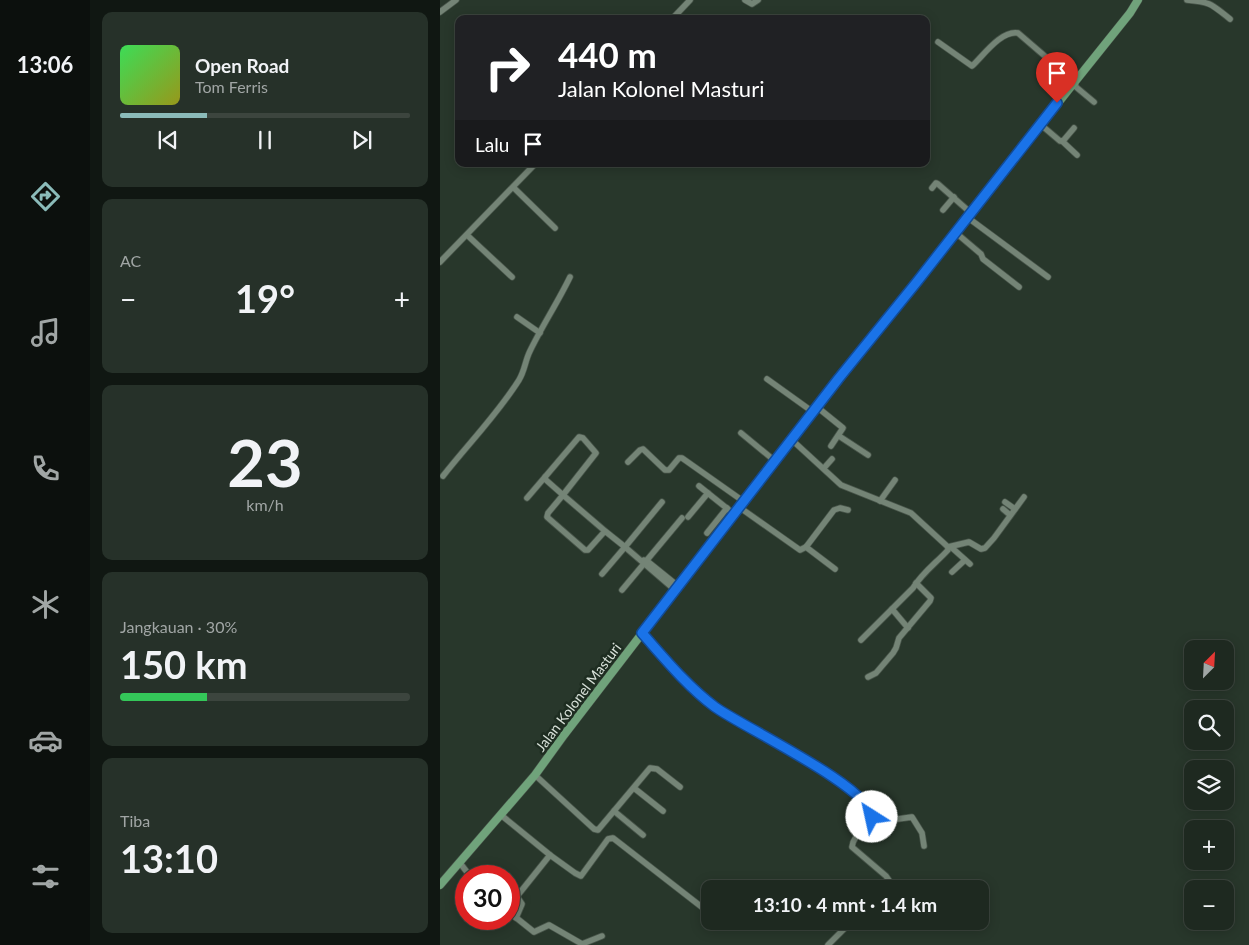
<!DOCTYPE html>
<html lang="id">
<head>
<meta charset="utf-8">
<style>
  body { margin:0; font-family:Lato,sans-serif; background:#263129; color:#f1f3f6; height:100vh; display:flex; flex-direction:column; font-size:19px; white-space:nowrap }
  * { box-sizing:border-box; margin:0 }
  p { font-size:16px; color:#a1a6a5 }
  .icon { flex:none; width:28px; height:28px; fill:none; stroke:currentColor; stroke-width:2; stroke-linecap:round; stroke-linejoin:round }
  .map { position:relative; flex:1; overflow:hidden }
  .panel { display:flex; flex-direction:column; gap:12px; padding:12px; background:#101712; width:350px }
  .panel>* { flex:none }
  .hud { position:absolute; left:15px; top:15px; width:475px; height:152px; border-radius:10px; box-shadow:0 2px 12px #0003,0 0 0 1px #3c453e; background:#202124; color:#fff; overflow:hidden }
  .needle { width:32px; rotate:24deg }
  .controls { position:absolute; left:744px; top:640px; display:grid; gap:10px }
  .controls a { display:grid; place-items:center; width:50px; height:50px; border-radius:10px; background:#1e2920; box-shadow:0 2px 12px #0003,0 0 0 1px #3c453e; font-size:25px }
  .speed { position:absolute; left:15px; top:865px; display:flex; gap:10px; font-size:25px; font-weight:700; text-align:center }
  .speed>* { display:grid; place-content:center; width:65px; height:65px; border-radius:50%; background:#1e2920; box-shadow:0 2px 12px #0003,0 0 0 1px #3c453e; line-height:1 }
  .speed .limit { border:8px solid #d22; background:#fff; color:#111 }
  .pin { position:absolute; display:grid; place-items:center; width:42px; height:42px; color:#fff; margin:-51px -21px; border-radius:50% 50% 50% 0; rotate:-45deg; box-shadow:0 0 5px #0007 }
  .pin .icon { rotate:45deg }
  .me { position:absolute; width:55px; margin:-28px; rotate:325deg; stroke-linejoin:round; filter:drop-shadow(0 0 4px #0008) }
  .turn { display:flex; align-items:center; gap:18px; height:105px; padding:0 20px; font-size:22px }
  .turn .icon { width:65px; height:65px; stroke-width:2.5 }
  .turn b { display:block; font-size:35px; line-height:42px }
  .then { display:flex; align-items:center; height:48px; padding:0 20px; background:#0003; gap:10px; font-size:19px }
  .big { font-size:38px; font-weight:700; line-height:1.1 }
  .panel .tile { flex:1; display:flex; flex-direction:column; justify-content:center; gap:8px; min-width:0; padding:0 18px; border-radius:10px; background:#263129 }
  .panel .dial { align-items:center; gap:0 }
  .dial b { font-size:65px; line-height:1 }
  .song { display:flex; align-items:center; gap:15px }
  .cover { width:60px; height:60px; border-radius:8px; background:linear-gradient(135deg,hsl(130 70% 55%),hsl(60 70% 35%)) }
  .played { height:5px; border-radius:2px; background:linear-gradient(90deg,#8bbbb9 30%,#3c453e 30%) }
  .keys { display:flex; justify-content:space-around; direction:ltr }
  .heat { display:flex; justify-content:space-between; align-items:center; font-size:28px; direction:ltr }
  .charge { height:8px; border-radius:4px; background:linear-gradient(90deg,#34c759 30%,#3c453e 0) }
  .trip { position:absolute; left:261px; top:880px; width:288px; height:50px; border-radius:10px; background:#1e2920; box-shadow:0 2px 12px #0003,0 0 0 1px #3c453e; font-weight:700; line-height:50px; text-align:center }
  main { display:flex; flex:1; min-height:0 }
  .dock { display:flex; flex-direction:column; width:90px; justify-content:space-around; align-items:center; background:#0c100d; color:#a1a6a5 }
  .dock .icon { width:35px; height:35px }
  .dock .active { color:#8bbbb9 }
  .dock b { font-size:22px; color:#f1f3f6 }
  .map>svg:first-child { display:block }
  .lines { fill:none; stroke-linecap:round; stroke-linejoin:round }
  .minor-casing { stroke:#48554a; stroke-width:7 }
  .major-casing { stroke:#48554a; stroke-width:9 }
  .minor { stroke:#748476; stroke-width:5.5 }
  .major { stroke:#70a37b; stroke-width:8 }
  .route-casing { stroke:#114b97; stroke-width:12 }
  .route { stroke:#1a73e8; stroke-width:9 }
  .labels { text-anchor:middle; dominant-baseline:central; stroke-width:5; stroke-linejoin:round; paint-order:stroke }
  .street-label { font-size:14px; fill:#d8e1d9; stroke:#1e2d21 }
</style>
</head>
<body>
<main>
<nav class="dock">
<b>13:06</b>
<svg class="icon active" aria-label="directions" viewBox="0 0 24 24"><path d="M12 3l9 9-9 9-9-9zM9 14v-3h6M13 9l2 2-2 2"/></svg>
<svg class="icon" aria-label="music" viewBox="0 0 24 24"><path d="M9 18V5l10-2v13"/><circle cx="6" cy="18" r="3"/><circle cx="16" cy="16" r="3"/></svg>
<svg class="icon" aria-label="phone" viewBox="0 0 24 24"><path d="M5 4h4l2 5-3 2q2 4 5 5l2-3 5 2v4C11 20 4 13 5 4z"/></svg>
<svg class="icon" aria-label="climate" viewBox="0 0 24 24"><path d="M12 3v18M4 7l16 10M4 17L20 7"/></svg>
<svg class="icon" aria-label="car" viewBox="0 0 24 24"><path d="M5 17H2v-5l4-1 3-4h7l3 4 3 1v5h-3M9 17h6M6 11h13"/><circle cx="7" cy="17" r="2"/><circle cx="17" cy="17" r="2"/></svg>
<svg class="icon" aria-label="filters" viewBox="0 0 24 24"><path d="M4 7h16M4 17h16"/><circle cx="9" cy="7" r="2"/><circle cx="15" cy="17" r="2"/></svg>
</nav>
<section class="panel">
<div class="tile">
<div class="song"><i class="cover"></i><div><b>Open Road</b><p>Tom Ferris</p></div></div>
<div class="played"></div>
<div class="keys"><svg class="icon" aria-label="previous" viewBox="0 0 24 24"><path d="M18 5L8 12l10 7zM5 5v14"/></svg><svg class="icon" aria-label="pause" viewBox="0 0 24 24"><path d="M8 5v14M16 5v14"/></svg><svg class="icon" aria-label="next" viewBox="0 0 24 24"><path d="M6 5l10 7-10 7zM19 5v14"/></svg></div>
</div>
<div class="tile"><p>AC</p>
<div class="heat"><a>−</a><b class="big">19°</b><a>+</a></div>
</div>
<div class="tile dial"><b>23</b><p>km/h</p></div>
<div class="tile"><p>Jangkauan · 30%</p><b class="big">150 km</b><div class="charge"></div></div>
<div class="tile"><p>Tiba</p><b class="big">13:10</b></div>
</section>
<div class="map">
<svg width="809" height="945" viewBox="0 0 809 945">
  <rect width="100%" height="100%" fill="#28372b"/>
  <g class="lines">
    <defs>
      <g id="minor">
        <path d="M305 0 312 4 318 0"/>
        <path d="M747 0C771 2 771 4 790 19"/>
        <path d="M0 12 16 0"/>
        <path d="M232 19 250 0"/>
        <path d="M498 42 532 66C543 56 561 30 578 33L635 82 636 87 654 102"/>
        <path d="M600 124 620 141H623L634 128"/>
        <path d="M622 141 637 155"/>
        <path d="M74 188 115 228"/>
        <path d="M492 188 496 183 498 184 531 213"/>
        <path d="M503 210 514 197"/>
        <path d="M527 217 608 277"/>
        <path d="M515 232 541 254 543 259 579 287"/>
        <path d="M27 235 72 277"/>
        <path d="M0 262 95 164"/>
        <path d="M77 317 100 333"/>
        <path d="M327 379 373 412"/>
        <path d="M377 407 403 428 391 446"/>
        <path d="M301 433 335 461"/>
        <path d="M399 436 428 455"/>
        <path d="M352 440 401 485 471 513 508 547 529 542 541 549 545 548 554 538 584 497"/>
        <path d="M188 462 200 450 203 449 225 470H229L239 458H242L303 501"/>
        <path d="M384 468 392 459"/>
        <path d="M3 476C28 444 57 415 79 380 85 370 85 361 90 351 102 326 118 302 130 277"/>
        <path d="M259 486 294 514"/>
        <path d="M87 498 105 477"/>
        <path d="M440 501 455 480"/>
        <path d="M222 502 185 547 235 590"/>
        <path d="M565 502 575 509"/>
        <path d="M299 507 360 550 366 547 394 510 400 508 408 510"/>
        <path d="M563 509 570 515"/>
        <path d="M248 517 268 493"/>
        <path d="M267 533 287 508"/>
        <path d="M366 547 395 569"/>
        <path d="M511 547 530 564"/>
        <path d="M204 560 207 561 238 586"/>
        <path d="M512 572 525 560"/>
        <path d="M162 574 185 547 165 531 148 550H145L107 517 108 513 123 495 106 480 105 477 139 437 143 438 156 453 123 495 165 531"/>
        <path d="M182 590 242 518"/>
        <path d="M452 609 468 628"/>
        <path d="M202 633C225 659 247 685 274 706 301 726 332 739 360 756 386 771 409 789 430 809 437 827 413 831 412 847L446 876 455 889"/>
        <path d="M421 640 473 588C482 573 496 563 508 550V547"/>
        <path d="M428 677 436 673 453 653 456 648 459 638 490 601 491 598 476 583"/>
        <path d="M95 775 154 829 158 830 210 768 217 769 240 787"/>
        <path d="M194 788 223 811"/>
        <path d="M430 809 458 819 472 817 482 833 484 846"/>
        <path d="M174 811 203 835"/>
        <path d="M61 815 110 855 135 873 141 876 168 839 173 838 263 908"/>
        <path d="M20 863 30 876"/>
        <path d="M69 912 94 932 109 925 142 944 162 936"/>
        <path d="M76 918 82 904 78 898V895L110 855"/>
        <path d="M388 945 412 921"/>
      </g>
      <path id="major" d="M0 885 95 775 124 735C310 492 499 251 690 13L698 0"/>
    </defs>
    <use href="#minor" class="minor-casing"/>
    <use href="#major" class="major-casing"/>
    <use href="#minor" class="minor"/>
    <use href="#major" class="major"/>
  </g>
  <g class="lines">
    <defs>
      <path id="route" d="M432 817C432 788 301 726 275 707 247 686 225 659 202 633L399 378 476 283 617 103"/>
    </defs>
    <use href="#route" class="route-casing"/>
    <use href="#route" class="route"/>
  </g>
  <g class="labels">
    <g class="street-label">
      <text transform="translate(138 697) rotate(-53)">Jalan Kolonel Masturi</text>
    </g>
  </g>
</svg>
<div class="controls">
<a><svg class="needle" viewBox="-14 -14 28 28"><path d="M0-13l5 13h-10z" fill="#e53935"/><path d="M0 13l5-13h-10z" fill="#a1a6a5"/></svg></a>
<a><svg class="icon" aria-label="search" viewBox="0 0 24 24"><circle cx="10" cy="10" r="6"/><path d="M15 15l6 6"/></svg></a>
<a><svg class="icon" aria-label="layers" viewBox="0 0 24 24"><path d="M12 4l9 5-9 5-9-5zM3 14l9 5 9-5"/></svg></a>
<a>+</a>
<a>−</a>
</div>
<div class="speed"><div class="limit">30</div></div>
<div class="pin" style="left:617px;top:103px;background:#d93025"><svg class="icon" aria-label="arrive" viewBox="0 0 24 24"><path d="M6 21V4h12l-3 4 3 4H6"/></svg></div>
<svg class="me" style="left:432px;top:817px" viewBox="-20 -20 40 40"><circle r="19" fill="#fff"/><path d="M0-13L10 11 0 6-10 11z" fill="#1a73e8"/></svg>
<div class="trip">13:10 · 4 mnt · 1.4 km</div>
<div class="hud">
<div class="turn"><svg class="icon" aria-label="right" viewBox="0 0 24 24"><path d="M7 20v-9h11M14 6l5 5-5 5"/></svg><div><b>440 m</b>Jalan Kolonel Masturi</div></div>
<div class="then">Lalu<svg class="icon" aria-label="arrive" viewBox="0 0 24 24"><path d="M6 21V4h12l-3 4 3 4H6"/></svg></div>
</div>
</div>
</main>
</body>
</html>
